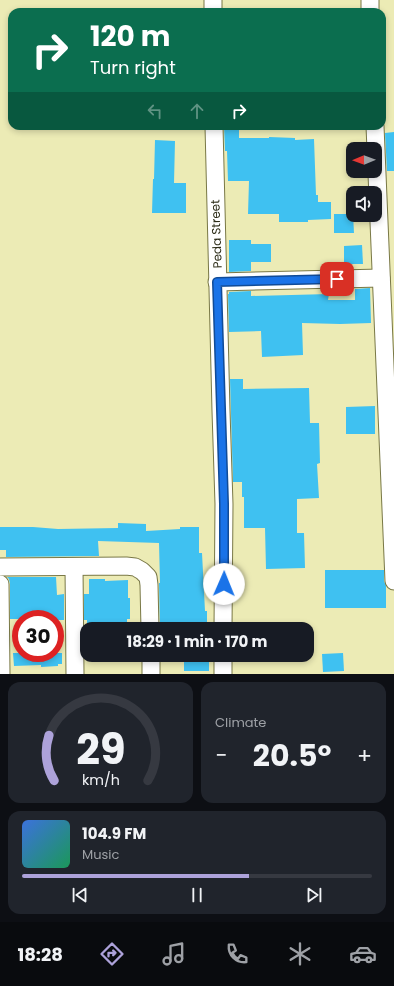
<!DOCTYPE html>
<html lang="en">
<head>
<meta charset="utf-8">
<style>
  body { margin:0; font-family:Poppins,sans-serif; background:#20242c; color:#f1f3f6; height:100vh; display:flex; flex-direction:column; font-size:15px; white-space:nowrap }
  * { box-sizing:border-box; margin:0 }
  p { font-size:13px; color:#9ea1a6 }
  .icon { flex:none; width:22px; height:22px; fill:none; stroke:currentColor; stroke-width:2; stroke-linecap:round; stroke-linejoin:round }
  .map { position:relative; height:674px; overflow:hidden }
  .drawer { display:flex; flex-direction:column; gap:8px; padding:8px; background:#0d0f14; flex:1 }
  .drawer>* { flex:none }
  .top-card { position:absolute; left:8px; top:8px; width:378px; height:122px; border-radius:12px; box-shadow:0 2px 6px #0003; background:#0b6e4f; color:#fff; overflow:hidden }
  .needle { width:26px; rotate:269deg }
  .controls { position:absolute; left:346px; top:142px; display:grid; gap:8px }
  .controls a { display:grid; place-items:center; width:36px; height:36px; border-radius:8px; background:#171b24; box-shadow:0 2px 6px #0003; font-size:20px }
  .speed { position:absolute; left:12px; top:610px; display:flex; gap:8px; font-size:20px; font-weight:700; text-align:center }
  .speed>* { display:grid; place-content:center; width:52px; height:52px; border-radius:50%; background:#171b24; box-shadow:0 2px 6px #0003; line-height:1 }
  .speed .limit { border:6px solid #d22; background:#fff; color:#111 }
  .pin { position:absolute; display:grid; place-items:center; width:34px; height:34px; color:#fff; margin:-17px; border-radius:8px; box-shadow:0 2px 6px #0006 }
  .me { position:absolute; width:44px; margin:-22px; rotate:1deg; stroke-linejoin:round; filter:drop-shadow(0 0 3px #0008) }
  .turn { display:flex; align-items:center; gap:14px; height:84px; padding:0 16px; font-size:18px }
  .turn .icon { width:52px; height:52px; stroke-width:2.5 }
  .turn b { display:block; font-size:28px; line-height:34px }
  .lanes { display:flex; align-items:center; height:38px; padding:0 16px; background:#0003; justify-content:center; gap:20px; direction:ltr }
  .lanes .off { opacity:.35 }
  .big { font-size:30px; font-weight:700; line-height:1.1 }
  .drawer .widget { flex:1; display:flex; flex-direction:column; justify-content:center; gap:6px; min-width:0; padding:0 14px; border-radius:12px; background:#20242c }
  .drawer .dial { align-items:center; gap:0 }
  .dial svg { height:104px; overflow:visible; fill:none; stroke:#363941; stroke-width:7; stroke-linecap:round; text-anchor:middle }
  .dial text { fill:#f1f3f6; stroke:none }
  .song { display:flex; align-items:center; gap:12px }
  .cover { width:48px; height:48px; border-radius:6px; background:linear-gradient(135deg,hsl(220 70% 55%),hsl(150 70% 35%)) }
  .played { height:4px; border-radius:2px; background:linear-gradient(90deg,#ada2da 65%,#363941 65%) }
  .keys { display:flex; justify-content:space-around; direction:ltr }
  .heat { display:flex; justify-content:space-between; align-items:center; font-size:22px; direction:ltr }
  .drawer .tiles { flex:1; display:grid; gap:8px; grid-template-columns:1fr 1fr }
  .widget:last-child { grid-column:span 2 }
  .trip { position:absolute; left:80px; top:622px; width:234px; height:40px; border-radius:12px; background:#171b24; box-shadow:0 2px 6px #0003; font-weight:700; line-height:40px; text-align:center }
  .tabs { display:flex; height:64px; justify-content:space-around; align-items:center; background:#090b0e; color:#9ea1a6 }
  .tabs .icon { width:28px; height:28px }
  .tabs .selected { color:#ada2da }
  .tabs b { font-size:18px; color:#f1f3f6 }
  .map>svg:first-child { display:block }
  .building { fill:#3fc1f1 }
  .lines { fill:none; stroke-linecap:round; stroke-linejoin:round }
  .minor-casing { stroke:#797846; stroke-width:19 }
  .minor { stroke:#fff; stroke-width:17 }
  .route-casing { stroke:#114b97; stroke-width:10 }
  .route { stroke:#1a73e8; stroke-width:7 }
  .labels { text-anchor:middle; dominant-baseline:central; stroke-width:3.5; stroke-linejoin:round; paint-order:stroke }
  .street-label { font-size:12px; fill:#2b2b16; stroke:#fff }
</style>
</head>
<body>
<div class="map">
<svg width="394" height="674" viewBox="0 0 394 674">
  <rect width="100%" height="100%" fill="#ecebb5"/>
  <g class="building">
    <path d="M224 126H239V138H269V137L295 138V140L314 139 316 195H318V202H331V219L308 220V222H279V214H248L249 181H228L227 151H225Z"/>
    <path d="M394 132V171H387L385 133Z"/>
    <path d="M155 140 175 141 174 183H186V213H152L153 179H154Z"/>
    <path d="M334 214H353L354 233H334Z"/>
    <path d="M229 240H251V244H271V262H251V271L229 272Z"/>
    <path d="M362 245 363 264H344V246Z"/>
    <path d="M370 288 371 323 340 324 302 323 303 355 262 357 261 331 229 332 228 294H229V292L251 291V296L329 294 328 300H355V289Z"/>
    <path d="M230 379H243V389L309 388 310 423H319L320 463 317 464 319 498 297 499V533H304L305 568 266 569 265 528H244V497H242V482H233Z"/>
    <path d="M375 406V434H346V407Z"/>
    <path d="M118 523 146 524V531L180 529V527H199V553H202L205 611H207V629H160L159 583H160L159 543 98 541 99 556 6 557V550H0V527H33L58 529 118 528Z"/>
    <path d="M325 570H384V581L386 586V608H325Z"/>
    <path d="M7 577H56L57 595 64 594V620H55V619H10V584L9 579Z"/>
    <path d="M89 579H105V581L128 580V598H130V619H127V629H87V620H84V594H89Z"/>
    <path d="M13 653H62V664H58V666L41 667V665L14 666Z"/>
    <path d="M343 653 344 671 323 672 322 654Z"/>
    <rect x="184" y="655" width="25" height="16"/>
  </g>
  <g class="lines">
    <defs>
      <g id="minor">
        <path d="M370 0V12"/>
        <path d="M213 12V0"/>
        <path d="M214 126 221 411 224 504 223 629"/>
        <path d="M375 126 394 581"/>
        <path d="M217 282 381 278"/>
        <path d="M0 567 126 566 135 567 142 571 148 577 149 585 150 629"/>
        <path d="M74 567 75 674"/>
        <path d="M0 584 1 674"/>
        <path d="M151 655V674"/>
        <path d="M223 655V674"/>
      </g>
    </defs>
    <use href="#minor" class="minor-casing"/>
    <use href="#minor" class="minor"/>
  </g>
  <g class="lines">
    <defs>
      <path id="route" d="M224 584V504L217 282 337 279"/>
    </defs>
    <use href="#route" class="route-casing"/>
    <use href="#route" class="route"/>
  </g>
  <g class="labels">
    <g class="street-label">
      <text transform="translate(216 234) rotate(-92)">Peda Street</text>
    </g>
  </g>
</svg>
<div class="controls">
<a><svg class="needle" viewBox="-14 -14 28 28"><path d="M0-13l5 13h-10z" fill="#e53935"/><path d="M0 13l5-13h-10z" fill="#9ea1a6"/></svg></a>
<a><svg class="icon" aria-label="sound" viewBox="0 0 24 24"><path d="M4 9h4l5-4v14l-5-4H4zM17 9q2 3 0 6"/></svg></a>
</div>
<div class="speed"><div class="limit">30</div></div>
<div class="pin" style="left:337px;top:279px;background:#d93025"><svg class="icon" aria-label="arrive" viewBox="0 0 24 24"><path d="M6 21V4h12l-3 4 3 4H6"/></svg></div>
<svg class="me" style="left:224px;top:584px" viewBox="-20 -20 40 40"><circle r="19" fill="#fff"/><path d="M0-13L10 11 0 6-10 11z" fill="#1a73e8"/></svg>
<div class="trip">18:29 · 1 min · 170 m</div>
<div class="top-card">
<div class="turn"><svg class="icon" aria-label="right" viewBox="0 0 24 24"><path d="M7 20v-9h11M14 6l5 5-5 5"/></svg><div><b>120 m</b>Turn right</div></div>
<div class="lanes"><svg class="icon off" aria-label="left" viewBox="0 0 24 24"><path d="M17 20v-9H6M10 6l-5 5 5 5"/></svg><svg class="icon off" aria-label="ahead" viewBox="0 0 24 24"><path d="M12 20V5M6 11l6-6 6 6"/></svg><svg class="icon" aria-label="right" viewBox="0 0 24 24"><path d="M7 20v-9h11M14 6l5 5-5 5"/></svg></div>
</div>
</div>
<section class="drawer">
<div class="tiles">
<div class="widget dial"><svg viewBox="0 0 100 80">
<path d="M14 69A42 42 0 1 1 86 69"/>
<path d="M14 69A42 42 0 0 1 10 34" stroke="#ada2da"/>
<text x="50" y="56" font-size="32" font-weight="700">29</text>
<text x="50" y="72" font-size="11">km/h</text>
</svg></div>
<div class="widget"><p>Climate</p>
<div class="heat"><a>−</a><b class="big">20.5°</b><a>+</a></div>
</div>
<div class="widget">
<div class="song"><i class="cover"></i><div><b>104.9 FM</b><p>Music</p></div></div>
<div class="played"></div>
<div class="keys"><svg class="icon" aria-label="previous" viewBox="0 0 24 24"><path d="M18 5L8 12l10 7zM5 5v14"/></svg><svg class="icon" aria-label="pause" viewBox="0 0 24 24"><path d="M8 5v14M16 5v14"/></svg><svg class="icon" aria-label="next" viewBox="0 0 24 24"><path d="M6 5l10 7-10 7zM19 5v14"/></svg></div>
</div>
</div>
</section>
<nav class="tabs">
<b>18:28</b>
<svg class="icon selected" aria-label="directions" viewBox="0 0 24 24"><path d="M12 3l9 9-9 9-9-9zM9 14v-3h6M13 9l2 2-2 2"/></svg>
<svg class="icon" aria-label="music" viewBox="0 0 24 24"><path d="M9 18V5l10-2v13"/><circle cx="6" cy="18" r="3"/><circle cx="16" cy="16" r="3"/></svg>
<svg class="icon" aria-label="phone" viewBox="0 0 24 24"><path d="M5 4h4l2 5-3 2q2 4 5 5l2-3 5 2v4C11 20 4 13 5 4z"/></svg>
<svg class="icon" aria-label="climate" viewBox="0 0 24 24"><path d="M12 3v18M4 7l16 10M4 17L20 7"/></svg>
<svg class="icon" aria-label="car" viewBox="0 0 24 24"><path d="M5 17H2v-5l4-1 3-4h7l3 4 3 1v5h-3M9 17h6M6 11h13"/><circle cx="7" cy="17" r="2"/><circle cx="17" cy="17" r="2"/></svg>
</nav>
</body>
</html>
